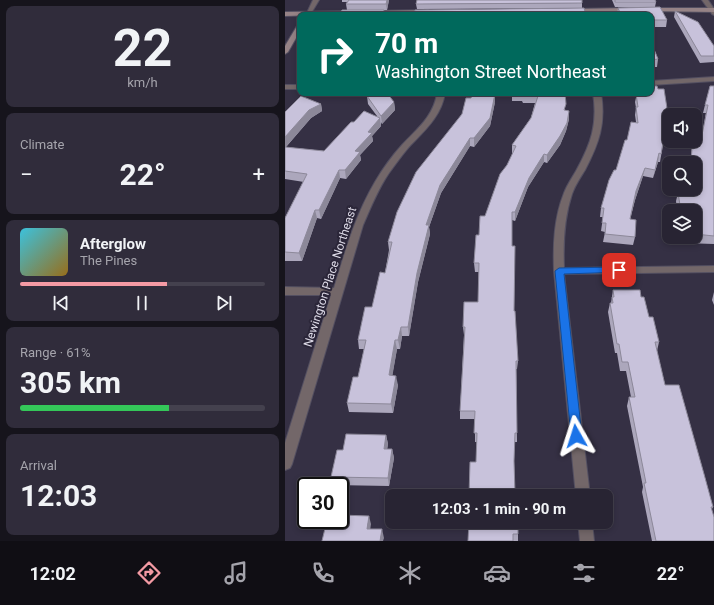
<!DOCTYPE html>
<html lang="en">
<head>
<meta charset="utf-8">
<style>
  body { margin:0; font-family:Roboto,sans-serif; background:#302c3b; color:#f1f3f6; height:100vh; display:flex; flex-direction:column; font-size:15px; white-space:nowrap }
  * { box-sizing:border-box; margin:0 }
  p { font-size:13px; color:#a5a4ac }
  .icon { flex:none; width:22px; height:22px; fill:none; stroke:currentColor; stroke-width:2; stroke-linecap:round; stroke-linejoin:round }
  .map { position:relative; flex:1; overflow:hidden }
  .side { display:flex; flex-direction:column; gap:6px; padding:6px; background:#16141c; width:285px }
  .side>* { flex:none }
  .guide { position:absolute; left:12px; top:12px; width:357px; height:84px; border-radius:8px; box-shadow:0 2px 6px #0003,0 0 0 1px #44414e; background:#00695c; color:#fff; overflow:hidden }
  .tools { position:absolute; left:377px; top:108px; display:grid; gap:8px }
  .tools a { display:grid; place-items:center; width:40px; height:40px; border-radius:8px; background:#282433; box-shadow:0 2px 6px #0003,0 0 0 1px #44414e; font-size:20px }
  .speed { position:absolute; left:12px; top:477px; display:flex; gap:8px; font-size:20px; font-weight:700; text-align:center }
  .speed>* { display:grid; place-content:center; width:52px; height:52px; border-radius:50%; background:#282433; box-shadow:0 2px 6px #0003,0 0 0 1px #44414e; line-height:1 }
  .speed .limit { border:2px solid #111; border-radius:6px; background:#fff; color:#111 }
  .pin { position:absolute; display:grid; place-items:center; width:34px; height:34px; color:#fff; margin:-17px; border-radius:8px; box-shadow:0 2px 6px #0006 }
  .me { position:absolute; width:44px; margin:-22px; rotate:354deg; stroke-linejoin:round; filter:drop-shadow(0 0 3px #0008) }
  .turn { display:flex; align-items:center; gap:14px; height:84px; padding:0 12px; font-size:18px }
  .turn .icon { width:52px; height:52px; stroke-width:2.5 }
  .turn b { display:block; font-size:28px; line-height:34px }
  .big { font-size:30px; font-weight:700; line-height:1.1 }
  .side .widget { flex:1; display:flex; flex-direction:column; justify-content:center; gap:6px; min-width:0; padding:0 14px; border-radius:8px; background:#302c3b }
  .side .dial { align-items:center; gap:0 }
  .dial b { font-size:52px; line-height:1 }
  .song { display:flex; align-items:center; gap:12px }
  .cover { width:48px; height:48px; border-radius:6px; background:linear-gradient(135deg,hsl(190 70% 55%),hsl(40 70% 35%)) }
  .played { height:4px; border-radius:2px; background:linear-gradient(90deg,#f49aa4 60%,#44414e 60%) }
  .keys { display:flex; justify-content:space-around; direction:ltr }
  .heat { display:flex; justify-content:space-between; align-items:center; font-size:22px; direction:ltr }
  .charge { height:6px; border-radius:3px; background:linear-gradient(90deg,#34c759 61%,#44414e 0) }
  .trip { position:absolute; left:100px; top:489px; width:228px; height:40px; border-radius:8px; background:#282433; box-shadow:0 2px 6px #0003,0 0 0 1px #44414e; font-weight:700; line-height:40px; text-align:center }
  .menu { display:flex; height:64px; justify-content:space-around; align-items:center; background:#100e14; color:#a5a4ac }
  .menu .icon { width:28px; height:28px }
  .menu .selected { color:#f49aa4 }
  .menu b { font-size:18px; color:#f1f3f6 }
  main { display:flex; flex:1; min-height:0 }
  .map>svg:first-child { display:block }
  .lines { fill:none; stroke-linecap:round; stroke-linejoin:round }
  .street-casing { stroke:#534f61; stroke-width:2 }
  .secondary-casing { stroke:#534f61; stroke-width:2 }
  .street { fill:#736769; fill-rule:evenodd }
  .secondary { fill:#968386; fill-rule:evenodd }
  .wall { fill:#aca7bc }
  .shaded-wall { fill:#8c8899 }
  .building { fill:#c8c2db; stroke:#8c8899 }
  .route { fill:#1a73e8; stroke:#114b97 }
  .labels { text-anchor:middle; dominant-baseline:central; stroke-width:4; stroke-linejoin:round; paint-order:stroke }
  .street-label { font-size:12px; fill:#dddae7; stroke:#2b2639 }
</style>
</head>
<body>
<main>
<section class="side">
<div class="widget dial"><b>22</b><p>km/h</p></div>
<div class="widget"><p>Climate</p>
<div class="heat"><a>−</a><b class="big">22°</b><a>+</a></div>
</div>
<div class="widget">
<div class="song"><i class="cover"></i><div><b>Afterglow</b><p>The Pines</p></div></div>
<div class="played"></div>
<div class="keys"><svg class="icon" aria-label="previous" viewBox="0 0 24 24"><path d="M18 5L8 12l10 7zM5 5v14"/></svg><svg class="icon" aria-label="pause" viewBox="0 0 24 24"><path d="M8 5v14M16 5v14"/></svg><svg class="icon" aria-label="next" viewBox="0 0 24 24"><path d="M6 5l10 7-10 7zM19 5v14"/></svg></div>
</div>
<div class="widget"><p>Range · 61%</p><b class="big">305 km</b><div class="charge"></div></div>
<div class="widget"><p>Arrival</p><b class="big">12:03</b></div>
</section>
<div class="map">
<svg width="429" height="541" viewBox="0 0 429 541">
  <rect width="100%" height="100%" fill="#353044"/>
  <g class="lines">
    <defs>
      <g id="street">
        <path d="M28 0H34L25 15H21Z"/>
        <path d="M417 0H423L429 9V15L427 14Z"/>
        <path d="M429 77V81L366 85V81Z"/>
        <rect x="0" y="85" width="15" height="4"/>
        <path d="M152 93H160C156 117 139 131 123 148 116 156 110 165 104 173 93 189 86 207 78 225L7 464 5 468 0 470V443L46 295H0V287L49 288C60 252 70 216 90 182 97 170 107 156 117 145 132 129 149 116 152 93Z"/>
        <path d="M308 93H316C321 124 314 143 300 170 295 178 290 185 287 194 279 218 278 243 279 268L429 266V272L279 274 305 496H291L269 271C268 244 269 218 279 193 282 185 287 178 291 171 306 144 313 124 308 93Z"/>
        <path d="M293 522H307L309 541H295Z"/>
      </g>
      <g id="secondary">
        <path d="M345 8 347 9V11L287 13 284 11 287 9Z"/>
        <path d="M363 8H429V12L361 11V9Z"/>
        <path d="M143 10 146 12 145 13 87 15 84 13 87 11Z"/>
        <path d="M67 11 70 13 69 14 0 16V12Z"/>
        <path d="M15 24V31L3 52 0 54V46L12 26Z"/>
      </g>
    </defs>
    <use href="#street" class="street-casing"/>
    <use href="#secondary" class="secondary-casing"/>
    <use href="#street" class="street"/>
    <use href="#secondary" class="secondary"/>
  </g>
  <g class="wall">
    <path d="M57 0H104L102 10H62L61 4 62 2H57Z"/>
    <path d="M327 0H370L371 2 370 7H330Z"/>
    <path d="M297 3V8L132 9 131 4Z"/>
    <path d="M375 7 382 20 381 27H366V15H333L332 14 333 8Z"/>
    <path d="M390 11 429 46V62L415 63 389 17Z"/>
    <path d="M366 42 373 59 372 67H366Z"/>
    <path d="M429 86V244L398 243 397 237H410V211H392L391 201 393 193 403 194 404 189H410V163H405L406 157 407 148 409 149 417 135 421 113H418L420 105Z"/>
    <path d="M227 93H280V110L284 111V119L281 131 275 145 262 163 259 162 243 187 230 221 227 220V246L229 311 233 361 232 369H231L232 442H230L184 496 191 462 192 442H190V419H175V411L179 335 178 327 193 302 194 272H190L189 263 194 235 200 216 228 153H227V145L246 118 250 103H238L237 101H227Z"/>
    <path d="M352 93H366L383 115 375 162H373L368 178 358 176 350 200 345 219 350 237 348 245 318 242 320 232 316 231 318 217H315L316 208 331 170 342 140 351 122 350 115 351 108 350 102Z"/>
    <path d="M82 96 109 102 110 110 97 124 96 122V126L87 136 88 141 75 155 76 160 61 179 55 178 36 219 32 218 17 261H0V218L19 182 0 179V112L36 104 37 111 26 118 1 147 39 151 69 122 92 116 83 104Z"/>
    <path d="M210 102 205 126 189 147 185 146 156 193 144 227 145 234 133 282 124 336H117L115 349H112L107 376 113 385 108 413 64 412 62 403 73 377 79 349H74L73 340 87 307 100 273 104 250 103 242Z"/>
    <path d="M328 290 356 297 374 342 372 351 380 385 428 507 427 509 429 541H367L357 492 358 487 342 406 344 397H346L341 371H335L332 353H330L323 312 325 303H326Z"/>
    <path d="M429 292V305L427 300Z"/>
    <path d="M101 435 103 444 102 449H107L109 458 104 486 48 485 46 477 58 450Z"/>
    <path d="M184 522H241V526H233V541H183Z"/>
  </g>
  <g class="shaded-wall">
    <path d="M102 0H104L102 10 101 4Z"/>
    <path d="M210 94V102L205 126 189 147V138Z"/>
    <path d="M109 102 110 110 97 124 96 116Z"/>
    <path d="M36 104 37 111 26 118 0 148V137L24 110Z"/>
    <path d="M284 111V119L281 131 275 145 262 163V155Z"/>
    <path d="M95 118 96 126 87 136 88 141 75 155 76 160 61 179 60 170 70 151 83 132Z"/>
    <path d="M185 138V146L156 193 144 227 145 234 133 282 124 336 123 327 132 273 141 225 155 185Z"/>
    <path d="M374 153 373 162 368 178 370 170Z"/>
    <path d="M259 154V162L243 187 230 221V212L244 178Z"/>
    <path d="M360 168 358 176 350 200 343 228 351 191Z"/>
    <path d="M54 170 55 178 36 219 34 210Z"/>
    <path d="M30 210 32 218 17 261 14 253Z"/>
    <path d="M116 327 117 336 115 349 113 340Z"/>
    <path d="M110 340 112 349 106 384 104 375Z"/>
    <path d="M111 376 113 385 108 413 106 404Z"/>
    <path d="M101 435 103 444 101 458 99 449Z"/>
    <path d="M107 449 109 458 104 486 103 478Z"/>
    <path d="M84 516 86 524 84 538 82 529Z"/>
    <path d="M97 529 99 538 98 541H95Z"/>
  </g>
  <g class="building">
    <path d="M64 0H102L101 4H61Z"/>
    <path d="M132 0H297V3L131 4Z"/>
    <path d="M330 0H370L371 2H330Z"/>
    <path d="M375 7 382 20H366V15H336L333 8Z"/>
    <path d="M299 8 301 15H128L130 10Z"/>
    <path d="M57 10H99L97 15H54Z"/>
    <path d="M390 11 413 22 429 46V56H416Z"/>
    <path d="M366 42 373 59 366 60Z"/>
    <path d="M366 86H372L373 89H379L383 115 376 154 374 153 370 170 360 168 351 191 345 219 351 220 350 237 320 234 321 223H317L319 208H316L324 180 329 170H331L340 140H342L346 122 353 123 351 107H353L351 94H354V93H366Z"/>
    <path d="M425 86H429V236L410 234V211H396L393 193 405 194V189H410V163H406L407 148 409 149 414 134 417 135 423 105H420Z"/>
    <path d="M94 93H102L109 102 96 116 82 96Z"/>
    <path d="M191 93 210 94 205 118 189 138H185L155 185 141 225H144L132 273 123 327H116L113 340H110L104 375 111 376 106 404 62 403 68 377H73L81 340H73L80 307H87L95 272 100 273 107 242H103L112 212 131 172 177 114 181 98H186L187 96H190Z"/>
    <path d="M227 93H280L281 104 279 110 284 111 282 123 275 136 262 155 259 154 244 178 230 212H227V246H230L229 311H230L233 361H231L232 433H230L229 461 230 493H240V496H184L185 462H191L192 433H189L190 411H175L180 327H178L179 302H193L194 263H189L191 235H194L195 216H200L215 174 222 165 231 146 227 145 246 118 253 96H238V93Z"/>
    <path d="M16 96 36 104 24 110 0 137V112Z"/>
    <path d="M79 111 95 118 83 132 87 133 70 151 75 152 60 170H54L34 210H30L14 253 0 252V218L22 174 0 171V147L39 151 66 122H69Z"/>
    <path d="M328 290H355L356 297H359L364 317H368L374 342H370L380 385H394L419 474 428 507H426L429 517V541H371L359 483H361L344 397H350L343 362H337L334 344H332L325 303H328L327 297H329Z"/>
    <path d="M61 434 101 435 99 449H107L103 478 46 477 52 450H58Z"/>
    <path d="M55 515 84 516 82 529H97L95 541H37L42 520H55Z"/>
    <path d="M184 522H233V534H228V541H183Z"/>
  </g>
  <path class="route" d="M334 267 339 270 338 272 279 274 297 436 295 439 291 441 287 439 286 436 270 271 274 268Z"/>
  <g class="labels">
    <g class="street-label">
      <text transform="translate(45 277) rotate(-72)">Newington Place Northeast</text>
    </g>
  </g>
</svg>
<div class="tools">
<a><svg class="icon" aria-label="sound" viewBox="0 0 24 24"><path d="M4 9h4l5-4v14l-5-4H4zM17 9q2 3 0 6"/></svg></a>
<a><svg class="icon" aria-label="search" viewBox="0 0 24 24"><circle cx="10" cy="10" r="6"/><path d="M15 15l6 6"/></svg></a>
<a><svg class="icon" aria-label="layers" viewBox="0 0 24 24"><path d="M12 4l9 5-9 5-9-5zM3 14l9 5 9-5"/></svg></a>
</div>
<div class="speed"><div class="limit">30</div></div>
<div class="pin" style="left:334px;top:270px;background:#d93025"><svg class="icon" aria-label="arrive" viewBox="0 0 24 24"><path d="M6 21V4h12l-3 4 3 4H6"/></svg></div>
<svg class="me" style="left:291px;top:436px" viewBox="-20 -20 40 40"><path d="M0-17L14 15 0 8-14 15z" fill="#1a73e8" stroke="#fff" stroke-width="4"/></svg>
<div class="trip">12:03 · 1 min · 90 m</div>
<div class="guide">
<div class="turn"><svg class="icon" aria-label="right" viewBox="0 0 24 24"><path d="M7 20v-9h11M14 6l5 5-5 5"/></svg><div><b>70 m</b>Washington Street Northeast</div></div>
</div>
</div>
</main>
<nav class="menu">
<b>12:02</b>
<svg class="icon selected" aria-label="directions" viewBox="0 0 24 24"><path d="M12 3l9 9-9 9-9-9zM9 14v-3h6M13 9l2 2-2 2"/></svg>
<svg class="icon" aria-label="music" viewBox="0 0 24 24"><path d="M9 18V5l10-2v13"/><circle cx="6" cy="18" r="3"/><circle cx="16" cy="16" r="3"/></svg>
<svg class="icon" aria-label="phone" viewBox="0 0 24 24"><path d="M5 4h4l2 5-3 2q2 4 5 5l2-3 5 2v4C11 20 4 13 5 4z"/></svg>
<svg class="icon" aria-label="climate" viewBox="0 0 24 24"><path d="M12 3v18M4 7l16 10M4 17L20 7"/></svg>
<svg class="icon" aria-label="car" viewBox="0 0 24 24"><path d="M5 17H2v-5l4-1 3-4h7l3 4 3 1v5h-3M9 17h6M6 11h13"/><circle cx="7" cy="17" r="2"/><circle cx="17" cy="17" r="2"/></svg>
<svg class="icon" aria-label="filters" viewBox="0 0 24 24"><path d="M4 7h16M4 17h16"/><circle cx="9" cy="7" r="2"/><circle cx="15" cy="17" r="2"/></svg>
<b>22°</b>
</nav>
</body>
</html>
